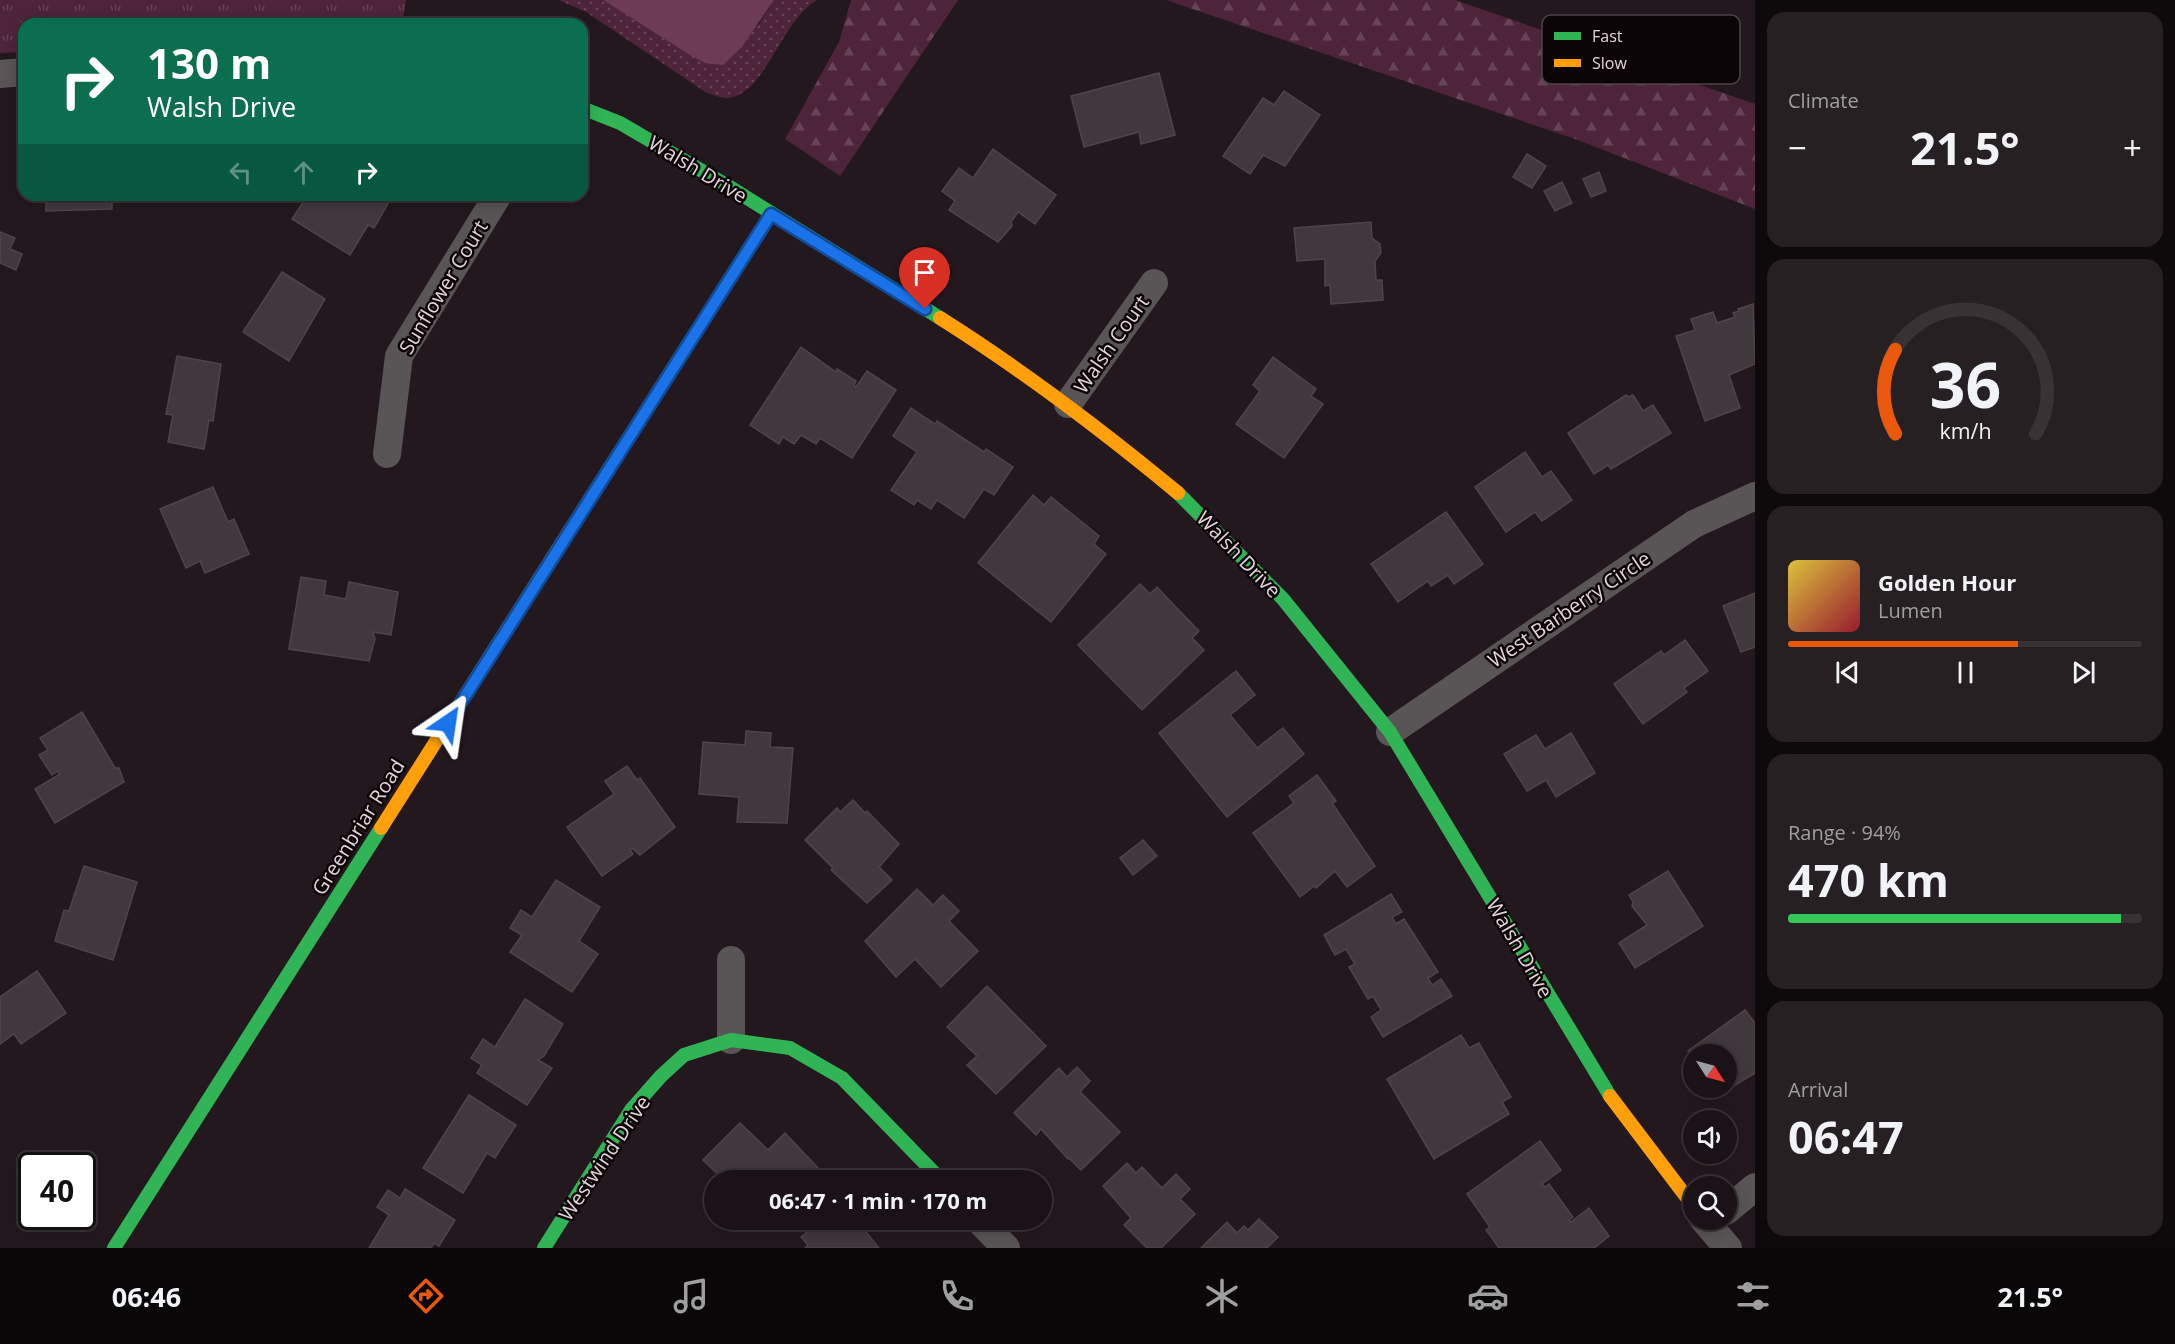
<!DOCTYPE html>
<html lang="en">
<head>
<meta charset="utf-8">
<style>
  body { margin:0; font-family:"Open Sans",sans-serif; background:#272023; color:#f1f3f6; height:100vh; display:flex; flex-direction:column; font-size:22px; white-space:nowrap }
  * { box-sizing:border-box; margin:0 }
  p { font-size:20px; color:#9f9ea1 }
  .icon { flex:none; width:33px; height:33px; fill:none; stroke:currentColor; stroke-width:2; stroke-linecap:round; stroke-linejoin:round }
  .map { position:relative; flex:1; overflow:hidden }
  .sheet { display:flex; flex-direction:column; gap:12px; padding:12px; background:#0e0a0c; width:420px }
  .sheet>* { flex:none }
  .guide { position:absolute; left:18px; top:18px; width:570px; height:183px; border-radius:18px; box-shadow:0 3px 15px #0003,0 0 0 2px #383235; background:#0b6e4f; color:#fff; overflow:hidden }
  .needle { width:39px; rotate:126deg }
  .controls { position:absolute; left:1683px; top:1044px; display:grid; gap:12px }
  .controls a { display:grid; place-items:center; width:54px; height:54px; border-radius:50%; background:#1a1216; box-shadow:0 3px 15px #0003,0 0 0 2px #383235; font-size:30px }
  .speed { position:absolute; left:18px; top:1152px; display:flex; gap:12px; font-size:30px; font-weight:700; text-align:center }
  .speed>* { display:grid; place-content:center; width:78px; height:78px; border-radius:50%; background:#1a1216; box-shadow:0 3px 15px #0003,0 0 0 2px #383235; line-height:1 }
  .speed .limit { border:3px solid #111; border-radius:9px; background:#fff; color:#111 }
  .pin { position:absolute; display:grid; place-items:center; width:51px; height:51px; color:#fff; margin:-62px -26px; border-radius:50% 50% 50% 0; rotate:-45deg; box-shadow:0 0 6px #0007 }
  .pin .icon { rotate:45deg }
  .me { position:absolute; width:66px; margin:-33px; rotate:32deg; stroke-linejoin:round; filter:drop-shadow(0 0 4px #0008) }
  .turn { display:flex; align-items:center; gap:21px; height:126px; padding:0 30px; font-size:27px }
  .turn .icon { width:78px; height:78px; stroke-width:2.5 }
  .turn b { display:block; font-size:42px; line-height:51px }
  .lanes { display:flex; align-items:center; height:57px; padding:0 30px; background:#0003; justify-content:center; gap:30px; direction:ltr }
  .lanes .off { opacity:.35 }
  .big { font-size:45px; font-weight:700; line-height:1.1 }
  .sheet .widget { flex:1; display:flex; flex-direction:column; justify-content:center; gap:9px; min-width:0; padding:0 21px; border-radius:18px; background:#272023 }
  .sheet .dial { align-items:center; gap:0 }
  .dial svg { height:156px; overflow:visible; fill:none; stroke:#383235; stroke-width:7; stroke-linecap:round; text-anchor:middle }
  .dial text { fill:#f1f3f6; stroke:none }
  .song { display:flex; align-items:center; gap:18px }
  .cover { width:72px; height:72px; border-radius:9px; background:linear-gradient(135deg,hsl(50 70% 55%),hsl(350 70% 35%)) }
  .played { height:6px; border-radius:3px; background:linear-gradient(90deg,#ea580c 65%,#383235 65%) }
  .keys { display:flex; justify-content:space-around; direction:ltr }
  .heat { display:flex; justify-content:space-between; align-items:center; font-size:33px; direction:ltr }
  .charge { height:9px; border-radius:4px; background:linear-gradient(90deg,#34c759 94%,#383235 0) }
  .trip { position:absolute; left:704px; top:1170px; width:348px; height:60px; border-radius:30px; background:#1a1216; box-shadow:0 3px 15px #0003,0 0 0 2px #383235; font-weight:700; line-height:60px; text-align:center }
  .dock { display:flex; height:96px; justify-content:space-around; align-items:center; background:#0a0709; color:#9f9ea1 }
  .dock .icon { width:42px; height:42px }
  .dock .active { color:#ea580c }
  .dock b { font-size:27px; color:#f1f3f6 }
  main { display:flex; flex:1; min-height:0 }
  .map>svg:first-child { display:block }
  .grass { fill:url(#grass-dots) }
  .forest { fill:url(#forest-firs) }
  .park { fill:url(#park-tufts) }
  .water { fill:#6d3b55 }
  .building { fill:#41383d; stroke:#4e4448; stroke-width:1.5 }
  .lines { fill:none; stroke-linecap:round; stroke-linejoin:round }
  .street { stroke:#595456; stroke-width:28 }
  .fast { stroke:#30b455; stroke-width:14 }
  .slow { stroke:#ff9f0a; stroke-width:14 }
  .route-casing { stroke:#114b97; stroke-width:15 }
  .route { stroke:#1a73e8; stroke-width:10 }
  .labels { text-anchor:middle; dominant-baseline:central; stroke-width:5; stroke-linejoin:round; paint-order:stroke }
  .street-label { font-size:20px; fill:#e4d5dc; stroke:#0b0407 }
  .key { fill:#0b0407; stroke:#4c4347; stroke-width:1.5 }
  .key-label { font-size:16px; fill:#e4d5dc }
</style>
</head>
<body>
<main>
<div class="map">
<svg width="1755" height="1248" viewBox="0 0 1755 1248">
  <defs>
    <pattern id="grass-dots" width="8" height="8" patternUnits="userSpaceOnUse" patternTransform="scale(1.5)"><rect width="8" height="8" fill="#4e243b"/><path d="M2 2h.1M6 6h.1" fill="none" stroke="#674357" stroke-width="1.8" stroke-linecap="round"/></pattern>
    <pattern id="forest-firs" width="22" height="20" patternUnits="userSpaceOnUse" patternTransform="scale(1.5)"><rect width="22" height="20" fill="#4e243b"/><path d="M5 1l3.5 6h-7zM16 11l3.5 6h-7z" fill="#674357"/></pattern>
    <pattern id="park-tufts" width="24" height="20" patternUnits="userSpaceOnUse" patternTransform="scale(1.5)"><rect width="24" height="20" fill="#4e243b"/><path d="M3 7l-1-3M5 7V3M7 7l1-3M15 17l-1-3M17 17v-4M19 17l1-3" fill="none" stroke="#674357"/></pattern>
  </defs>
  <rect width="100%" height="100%" fill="#23181e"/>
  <path class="grass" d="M559 0H603L705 63 759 24 774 0H817C781 21 768 89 730 98 724 99 714 95 707 93L586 12Z"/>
  <g class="forest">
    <path d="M851 0H958L840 176 785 139 839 42Z"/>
    <path d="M1166 0H1455L1755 104V209L1578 140Z"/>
  </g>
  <path class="park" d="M0 0H406L402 24H24V52L0 53Z"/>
  <path class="water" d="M603 0H774L742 47 723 65 705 63 690 55Z"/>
  <g class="building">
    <path d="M1159 73 1175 135 1141 144 1139 132 1084 147 1071 96Z"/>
    <path d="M1284 91 1320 115 1285 166 1263 155 1250 174 1223 156 1263 98 1274 105Z"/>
    <path d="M993 149 1056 195 1035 224 1018 212 1011 222 1012 226 998 242 949 210 955 201 942 191 959 168 973 178Z"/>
    <path d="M1527 154 1546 166 1532 188 1513 177Z"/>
    <path d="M1599 172 1606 191 1591 197 1583 179Z"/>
    <path d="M1562 182 1572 203 1555 211 1544 191Z"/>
    <path d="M46 195H112V209L46 211Z"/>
    <path d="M308 195 324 202 326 195H382L390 200 374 228 368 225 350 255 292 219Z"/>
    <path d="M1371 222 1372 238 1380 244 1381 253 1375 261 1376 280H1382L1383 300 1331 304 1330 285 1325 286V259L1297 261 1294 228Z"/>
    <path d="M0 232 15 238 10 249 22 254 16 270 0 263Z"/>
    <path d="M282 272 325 299 289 361 243 332Z"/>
    <path d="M1753 304 1755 364 1729 375 1740 408 1705 421 1676 336 1695 330 1691 319 1713 312 1717 323 1735 317 1733 313 1739 311 1738 309Z"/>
    <path d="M801 347 836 372 837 369 856 381 854 385 856 387 867 371 896 390 852 458 820 438 816 444 801 435 794 444 783 437 779 444 750 425Z"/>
    <path d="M177 356 221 364 213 421 209 420 204 449 168 442 173 415 166 414Z"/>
    <path d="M1273 357 1316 389 1311 396 1323 404 1284 458 1236 424 1260 391 1253 385Z"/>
    <path d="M1626 395 1628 397 1633 395 1643 411 1653 405 1671 433 1611 469 1608 465 1594 474 1568 433Z"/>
    <path d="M911 408 935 424 937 421 984 452 986 449 1013 467 994 495 984 489 964 518 937 500 931 509 917 500 914 505 891 490 917 452 893 436Z"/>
    <path d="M1525 452 1542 477 1551 471 1572 500 1542 521 1535 512 1506 532 1475 487Z"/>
    <path d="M213 487 228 522 234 519 249 554 205 573 200 561 186 568 160 509Z"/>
    <path d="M1033 495 1044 505 1051 497 1099 536 1094 544 1106 554 1051 622 978 563Z"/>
    <path d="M1446 512 1483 564 1454 584 1448 575 1431 586 1428 581 1398 602 1371 564Z"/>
    <path d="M301 577 326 581 324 595 346 599 349 582 398 592 391 635 373 632 375 639 369 661 289 649Z"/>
    <path d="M1140 584 1150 594 1157 587 1170 601 1199 631 1192 638 1204 650 1142 710 1078 645Z"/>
    <path d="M1755 593V647L1741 652 1723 606Z"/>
    <path d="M1685 640 1708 671 1684 688 1687 692 1643 724 1614 684 1661 651 1664 655Z"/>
    <path d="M1236 671 1255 695 1230 715 1254 744 1257 748 1283 728 1304 754 1227 817 1159 733Z"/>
    <path d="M82 712 115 768H119L124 782 55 823 35 789 60 774 58 771 52 775 39 755 48 750 40 738Z"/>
    <path d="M746 731 771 733 770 747 793 748 787 823 737 822 739 797 699 794 703 742 745 745Z"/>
    <path d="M1571 733 1595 773 1556 797 1546 780 1527 791 1504 754 1536 735 1545 749Z"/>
    <path d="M627 766 637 780 640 778 675 827 640 855 632 848 630 850 633 854 602 876 567 827 614 794 605 781Z"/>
    <path d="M1317 775 1336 801 1332 803 1375 866 1347 887 1335 871 1316 888 1314 886 1300 897 1253 833 1294 803 1289 796Z"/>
    <path d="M853 800 865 813 867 811 899 844 879 867 892 880 867 903 831 870 833 868 805 840 837 808 840 812Z"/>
    <path d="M1143 840 1157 856 1133 875 1120 858Z"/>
    <path d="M84 866 137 882 113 960 55 941 64 910 69 911Z"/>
    <path d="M1668 871 1703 926 1635 968 1619 943 1647 925 1632 906 1633 902 1629 895Z"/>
    <path d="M556 880 600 907 579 941 598 954 572 992 510 952 522 935 510 928 521 910 532 917Z"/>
    <path d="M917 889 933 905 943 895 959 911 949 921 978 951 941 987 915 959 896 977 865 941Z"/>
    <path d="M1391 894 1402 912 1392 917 1396 924 1404 919 1438 972 1428 978 1432 985 1441 979 1452 996 1383 1037 1371 1017 1381 1010 1373 996 1368 999 1349 967 1355 964 1346 949 1335 955 1324 935Z"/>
    <path d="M37 971 66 1013 21 1044 14 1034 0 1044V997Z"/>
    <path d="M987 986 1046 1046 996 1094 967 1065 977 1056 947 1027Z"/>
    <path d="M525 999 563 1024 544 1056 538 1060 552 1068 527 1105 477 1073 482 1065 471 1058 483 1039 495 1047Z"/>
    <path d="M1745 1010 1755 1023V1073L1727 1090 1726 1054H1694V1060L1688 1051Z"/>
    <path d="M1461 1035 1469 1048 1479 1043 1487 1057 1511 1097 1502 1102 1509 1114 1434 1159 1387 1079Z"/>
    <path d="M1077 1067 1090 1081 1080 1092 1120 1132 1081 1170 1069 1158 1068 1159 1041 1129 1036 1135 1014 1113 1059 1068 1067 1077Z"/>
    <path d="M469 1095 516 1125 495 1158 487 1153 463 1193 423 1168Z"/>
    <path d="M740 1123 768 1150 785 1133 819 1169 807 1180H724L703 1160Z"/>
    <path d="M1540 1141 1561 1170 1542 1184 1545 1187 1549 1184 1573 1217 1569 1220 1571 1222 1589 1208 1609 1236 1594 1248H1499L1486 1230 1490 1227 1467 1194Z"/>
    <path d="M1127 1163 1136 1173 1142 1167 1162 1188 1176 1174 1190 1189 1180 1199 1195 1214 1161 1248H1147L1124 1225 1131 1218 1103 1186Z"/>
    <path d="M405 1189 455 1220 439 1246 434 1243 431 1248H369L389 1215 377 1207 388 1190 400 1198Z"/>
    <path d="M1259 1219 1278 1237 1267 1248H1201L1227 1222 1237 1233 1244 1226 1248 1230Z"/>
    <path d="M821 1220H869L861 1226 879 1248H805L808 1245 801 1237Z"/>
  </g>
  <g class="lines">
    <g class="street">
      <path d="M0 74 24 72"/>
      <path d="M1068 404 1154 283"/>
      <path d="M387 454 399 356 498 195"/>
      <path d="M1390 732 1694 524 1755 496"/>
      <path d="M731 1040V960"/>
      <path d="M1726 1211 1755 1187"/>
      <path d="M979 1220 1006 1248"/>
      <path d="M1704 1220 1728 1248"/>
    </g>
    <g class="fast">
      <path d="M582 108 620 123 728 186 940 318"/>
      <path d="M1178 493 1283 599 1390 732 1610 1096"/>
      <path d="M570 530 771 214"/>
      <path d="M114 1248 381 828"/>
      <path d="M544 1248 631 1110 661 1076 684 1055 731 1040 790 1048 842 1078 941 1180"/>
    </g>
    <g class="slow">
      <path d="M940 318C1024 371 1102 430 1178 493"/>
      <path d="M381 828 570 530"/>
      <path d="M1610 1096 1694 1207"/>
    </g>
  </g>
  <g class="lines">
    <defs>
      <path id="route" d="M448 723 771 214 925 309"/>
    </defs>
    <use href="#route" class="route-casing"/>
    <use href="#route" class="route"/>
  </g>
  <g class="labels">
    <g class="street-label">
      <text transform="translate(698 169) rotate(31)">Walsh Drive</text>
      <text transform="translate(443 287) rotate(-59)">Sunflower Court</text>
      <text transform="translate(1111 344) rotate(-55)">Walsh Court</text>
      <text transform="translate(1239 554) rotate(46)">Walsh Drive</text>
      <text transform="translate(1569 609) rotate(-34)">West Barberry Circle</text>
      <text transform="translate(358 827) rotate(-58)">Greenbriar Road</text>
      <text transform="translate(1520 948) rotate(60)">Walsh Drive</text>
      <text transform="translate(604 1158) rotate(-56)">Westwind Drive</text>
    </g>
  </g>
  <rect x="1542" y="15" width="198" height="69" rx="9" class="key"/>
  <rect x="1554" y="32" width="27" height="8" fill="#30b455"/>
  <rect x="1554" y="59" width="27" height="8" fill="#ff9f0a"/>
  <g class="key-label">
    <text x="1592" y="42">Fast</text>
    <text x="1592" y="69">Slow</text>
  </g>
</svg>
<div class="controls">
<a><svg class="needle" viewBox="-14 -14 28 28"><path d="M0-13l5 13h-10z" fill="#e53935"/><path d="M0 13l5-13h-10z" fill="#9f9ea1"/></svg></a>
<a><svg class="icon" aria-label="sound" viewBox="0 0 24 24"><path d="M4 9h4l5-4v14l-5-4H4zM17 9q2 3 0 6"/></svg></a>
<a><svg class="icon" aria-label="search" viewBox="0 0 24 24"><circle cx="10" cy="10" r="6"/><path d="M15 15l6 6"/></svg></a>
</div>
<div class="speed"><div class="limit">40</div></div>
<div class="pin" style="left:925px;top:309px;background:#d93025"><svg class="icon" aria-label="arrive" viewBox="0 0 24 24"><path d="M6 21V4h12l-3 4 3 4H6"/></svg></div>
<svg class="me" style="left:448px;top:723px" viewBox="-20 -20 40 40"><path d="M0-17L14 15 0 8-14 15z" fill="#1a73e8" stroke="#fff" stroke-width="4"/></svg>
<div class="trip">06:47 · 1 min · 170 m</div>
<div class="guide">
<div class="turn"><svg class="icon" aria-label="right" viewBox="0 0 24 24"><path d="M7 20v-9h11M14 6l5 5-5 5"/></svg><div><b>130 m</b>Walsh Drive</div></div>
<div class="lanes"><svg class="icon off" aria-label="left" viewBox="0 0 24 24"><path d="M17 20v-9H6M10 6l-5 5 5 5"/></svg><svg class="icon off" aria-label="ahead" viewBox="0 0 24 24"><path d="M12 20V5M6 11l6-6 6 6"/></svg><svg class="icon" aria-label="right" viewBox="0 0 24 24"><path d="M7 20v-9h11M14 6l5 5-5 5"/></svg></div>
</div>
</div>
<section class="sheet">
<div class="widget"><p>Climate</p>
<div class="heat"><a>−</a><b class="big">21.5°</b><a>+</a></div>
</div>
<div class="widget dial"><svg viewBox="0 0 100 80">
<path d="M14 69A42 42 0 1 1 86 69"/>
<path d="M14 69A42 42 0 0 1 14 26" stroke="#ea580c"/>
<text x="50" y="56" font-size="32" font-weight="700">36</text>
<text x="50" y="72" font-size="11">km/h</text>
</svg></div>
<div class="widget">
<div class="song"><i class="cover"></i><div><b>Golden Hour</b><p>Lumen</p></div></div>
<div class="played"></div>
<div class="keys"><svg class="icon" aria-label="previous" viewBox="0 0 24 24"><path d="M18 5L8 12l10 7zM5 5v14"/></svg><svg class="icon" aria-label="pause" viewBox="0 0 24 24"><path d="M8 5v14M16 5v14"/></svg><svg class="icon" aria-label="next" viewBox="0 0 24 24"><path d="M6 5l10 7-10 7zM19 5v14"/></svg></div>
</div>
<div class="widget"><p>Range · 94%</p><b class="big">470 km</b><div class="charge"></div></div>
<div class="widget"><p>Arrival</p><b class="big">06:47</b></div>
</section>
</main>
<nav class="dock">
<b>06:46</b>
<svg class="icon active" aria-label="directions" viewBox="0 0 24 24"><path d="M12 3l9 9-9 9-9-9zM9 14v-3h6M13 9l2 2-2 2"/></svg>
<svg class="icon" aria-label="music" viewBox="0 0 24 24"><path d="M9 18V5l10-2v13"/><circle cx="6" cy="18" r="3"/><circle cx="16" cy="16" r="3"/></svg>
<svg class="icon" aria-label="phone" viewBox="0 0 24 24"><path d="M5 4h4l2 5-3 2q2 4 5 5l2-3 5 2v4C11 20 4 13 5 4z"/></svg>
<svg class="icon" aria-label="climate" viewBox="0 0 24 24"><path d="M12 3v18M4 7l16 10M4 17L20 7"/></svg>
<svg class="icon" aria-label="car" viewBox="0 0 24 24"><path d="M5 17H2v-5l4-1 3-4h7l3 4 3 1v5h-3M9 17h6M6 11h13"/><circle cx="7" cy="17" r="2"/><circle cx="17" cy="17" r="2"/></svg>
<svg class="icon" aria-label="filters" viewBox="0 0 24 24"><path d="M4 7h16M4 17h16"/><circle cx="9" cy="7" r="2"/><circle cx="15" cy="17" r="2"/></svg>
<b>21.5°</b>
</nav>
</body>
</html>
